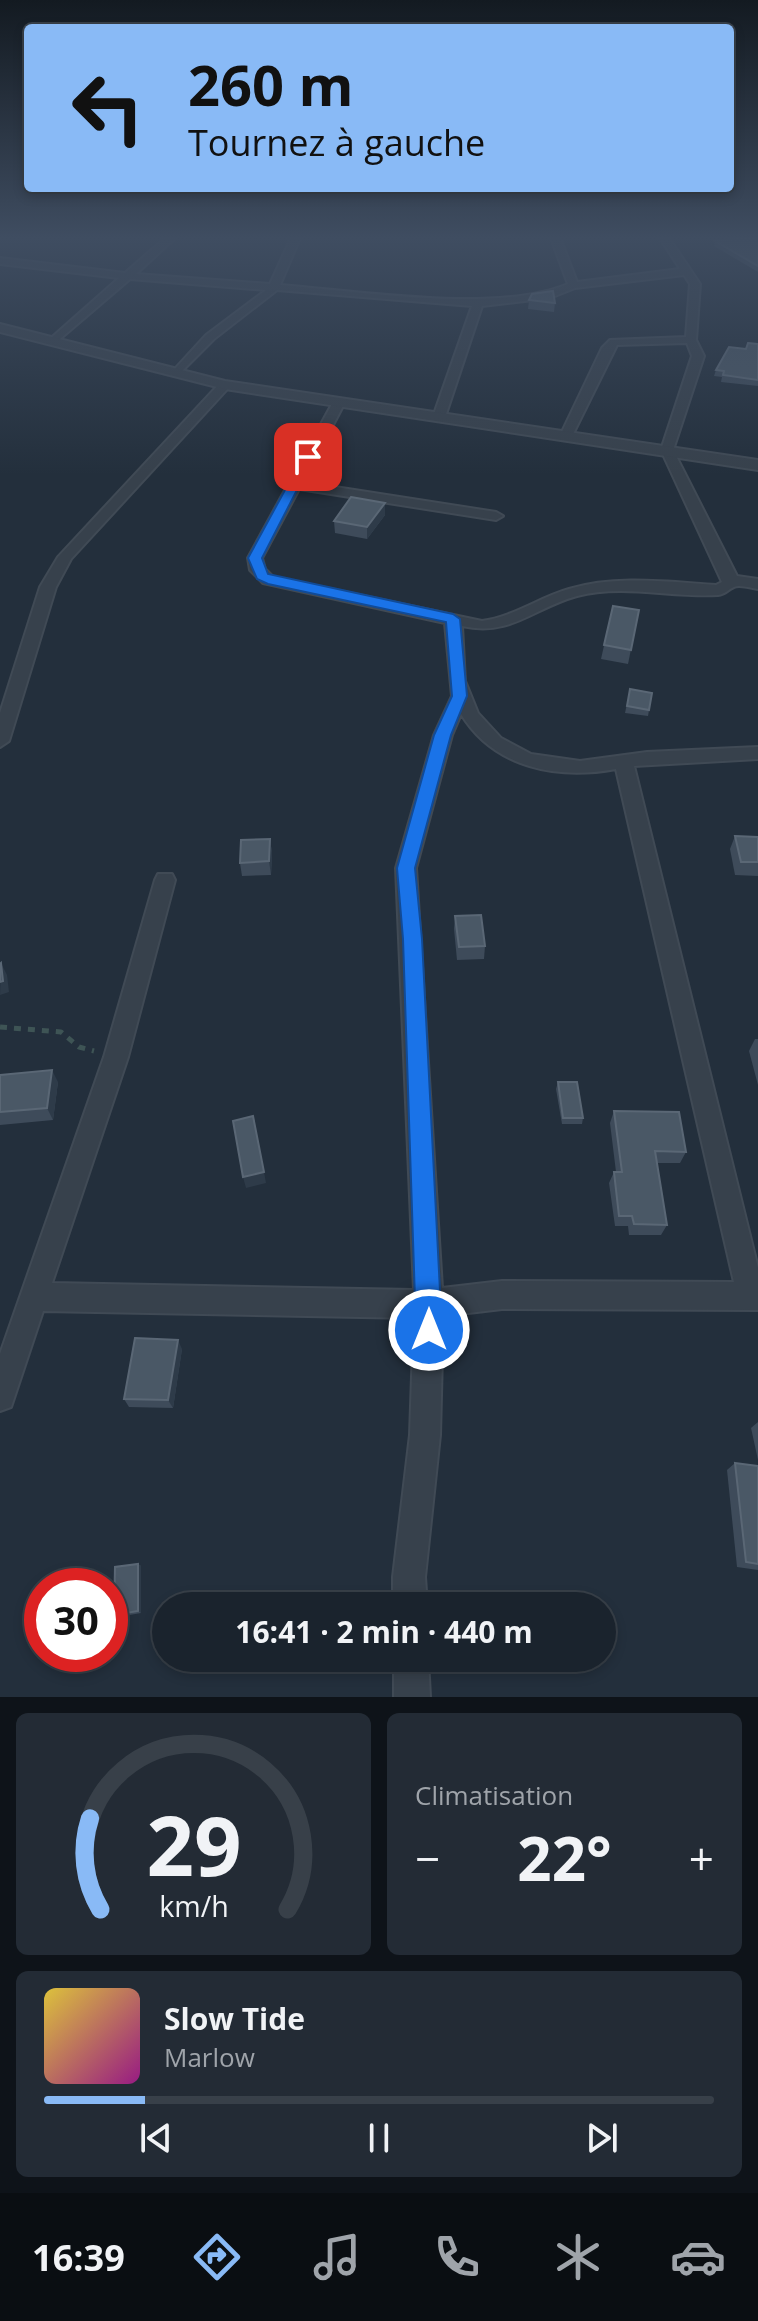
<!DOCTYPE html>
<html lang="fr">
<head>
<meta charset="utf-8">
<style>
  body { margin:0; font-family:"Open Sans",sans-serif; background:#232b35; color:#f1f3f6; height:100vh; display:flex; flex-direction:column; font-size:30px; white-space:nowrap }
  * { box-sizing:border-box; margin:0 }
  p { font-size:26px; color:#9fa4aa }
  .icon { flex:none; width:44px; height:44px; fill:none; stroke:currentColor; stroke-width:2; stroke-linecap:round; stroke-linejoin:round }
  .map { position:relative; height:1697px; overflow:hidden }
  .side { display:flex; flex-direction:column; gap:16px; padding:16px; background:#0e1319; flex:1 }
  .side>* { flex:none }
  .banner { position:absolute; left:24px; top:24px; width:710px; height:168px; border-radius:8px; box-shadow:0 4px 12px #0003,0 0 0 2px #384049; background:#89baf6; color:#111; overflow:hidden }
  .speed { position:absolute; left:24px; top:1568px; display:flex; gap:16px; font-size:40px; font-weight:700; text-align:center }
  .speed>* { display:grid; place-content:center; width:104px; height:104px; border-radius:50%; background:#1a232d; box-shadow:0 4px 12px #0003,0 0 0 2px #384049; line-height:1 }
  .speed .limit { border:12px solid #d22; background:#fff; color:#111 }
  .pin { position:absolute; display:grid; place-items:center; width:68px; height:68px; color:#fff; margin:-34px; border-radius:16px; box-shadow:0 4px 12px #0006 }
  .me { position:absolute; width:88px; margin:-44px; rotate:0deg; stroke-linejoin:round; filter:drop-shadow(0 0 6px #0008) }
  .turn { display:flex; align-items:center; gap:28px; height:168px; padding:0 32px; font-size:36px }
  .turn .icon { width:104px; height:104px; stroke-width:2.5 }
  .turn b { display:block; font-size:56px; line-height:68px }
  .big { font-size:60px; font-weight:700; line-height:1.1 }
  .side .widget { flex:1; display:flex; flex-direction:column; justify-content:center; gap:12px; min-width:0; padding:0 28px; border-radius:12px; background:#232b35 }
  .side .dial { align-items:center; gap:0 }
  .dial svg { height:208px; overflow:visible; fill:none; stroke:#384049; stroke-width:7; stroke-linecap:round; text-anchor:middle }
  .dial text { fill:#f1f3f6; stroke:none }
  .song { display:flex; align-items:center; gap:24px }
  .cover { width:96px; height:96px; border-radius:12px; background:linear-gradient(135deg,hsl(50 70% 55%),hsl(310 70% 35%)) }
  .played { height:8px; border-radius:4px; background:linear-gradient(90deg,#89baf6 15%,#384049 15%) }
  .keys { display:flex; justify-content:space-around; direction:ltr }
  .heat { display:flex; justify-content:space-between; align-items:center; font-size:44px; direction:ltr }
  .side .tiles { flex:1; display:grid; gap:16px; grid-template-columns:1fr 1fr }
  .widget:last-child { grid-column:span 2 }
  .trip { position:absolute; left:152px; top:1592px; width:464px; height:80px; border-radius:40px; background:#1a232d; box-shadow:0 4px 12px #0003,0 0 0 2px #384049; font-weight:700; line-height:80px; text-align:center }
  .dock { display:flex; height:128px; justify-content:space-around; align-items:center; background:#0a0e12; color:#9fa4aa }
  .dock .icon { width:56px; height:56px }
  .dock .on { color:#89baf6 }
  .dock b { font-size:36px; color:#f1f3f6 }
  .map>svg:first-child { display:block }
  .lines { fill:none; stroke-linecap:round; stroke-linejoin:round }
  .minor-casing { stroke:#404a55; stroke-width:4 }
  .tertiary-casing { stroke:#404a55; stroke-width:4 }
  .path { stroke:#3e5455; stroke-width:5; stroke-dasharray:7 7; stroke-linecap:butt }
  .minor { fill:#37414c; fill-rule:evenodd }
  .tertiary { fill:#37414c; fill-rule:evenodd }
  .wall { fill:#3e4b5a }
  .shaded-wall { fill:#2e3b49 }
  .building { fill:#4a5866; stroke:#5a6775; stroke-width:2 }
  .route { fill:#1a73e8; stroke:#114b97; stroke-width:2 }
</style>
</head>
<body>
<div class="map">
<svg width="758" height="1697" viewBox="0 0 758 1697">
  <rect width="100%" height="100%" fill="#232f3c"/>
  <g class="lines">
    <defs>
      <g id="minor">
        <path d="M165 238H175L136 274 270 284 291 238H300L280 285C359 291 496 314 568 284L551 238H560L577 282 680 269 660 238H669L700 284 696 340 704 356 673 450 737 576 758 579V589C751 588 740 584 734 587 728 589 726 594 718 595 671 598 625 584 577 596 533 608 511 637 462 626L465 681 478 713 501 738 531 754 580 761 647 752 758 747V759L634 766 758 1268V1310L502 1309 443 1316 440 1435 425 1577 427 1606H393V1577L410 1435 414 1318 43 1311 11 1407 0 1411V1354L104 1057 155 880 158 874H172L175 880 128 1057 52 1283 414 1290 396 868 434 735 452 696 445 623 263 583 250 570 248 558 332 404 338 400 344 404 303 482 496 512 503 516 496 520 299 489 262 558 265 569 273 577 482 621C513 617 538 598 569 589 616 575 668 582 716 585L722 582 661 450 692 356 687 343 617 345 572 436 566 440 560 436 602 348 610 340 686 337 690 284 684 275 575 288 550 298 482 306 445 417 439 421 433 417 472 306 277 290 214 339 179 374 173 371 206 335 266 290 130 279 54 344 48 341 50 339 119 278 0 264V258L125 273ZM461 714C494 768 557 780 616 769L734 1282 502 1281 442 1288 416 868 452 735Z"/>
        <path d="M221 382 231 385 71 559 56 587 9 741 0 747V713L40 587 58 557Z"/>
        <path d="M394 1658H428L430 1697H394Z"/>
      </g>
      <path id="tertiary" d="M0 324 225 381 758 460V470L225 389 0 332Z"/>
    </defs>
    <use href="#minor" class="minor-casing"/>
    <use href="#tertiary" class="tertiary-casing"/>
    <path class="path" d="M0 1027 61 1032 79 1047 94 1051"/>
    <use href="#minor" class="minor"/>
    <use href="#tertiary" class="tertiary"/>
  </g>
  <g class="wall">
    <path d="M715 241 758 244V272L714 246Z"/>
    <path d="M529 300 555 303 554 312 528 309Z"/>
    <path d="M758 344V386L721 382 722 377 714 376 716 370 746 349Z"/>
    <path d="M385 503V515L367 539 335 533 334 521Z"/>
    <path d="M613 606 639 610 628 664 601 659Z"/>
    <path d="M630 689 652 693 648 716 625 713Z"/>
    <path d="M735 836 758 837V876L735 875 730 849Z"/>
    <path d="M270 839 272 853 271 875 242 876 240 863Z"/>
    <path d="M455 916 485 946 484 959 457 960 454 929Z"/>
    <path d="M755 1039H758V1085L749 1051Z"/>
    <path d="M0 1075 58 1082 53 1120 0 1125Z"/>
    <path d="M558 1082 583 1118 582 1124H562L556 1089Z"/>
    <path d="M614 1111 686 1152 680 1163H656L667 1225 661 1235H629L628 1226H615L609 1183 614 1172H616L610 1123Z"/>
    <path d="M182 1349 173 1408 129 1407 124 1399Z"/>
    <path d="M758 1422V1460L751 1428Z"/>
    <path d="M735 1463 758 1466V1570L737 1567 727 1470Z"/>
    <path d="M138 1564 141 1566V1613L118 1617 114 1615Z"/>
  </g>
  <g class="shaded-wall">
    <path d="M385 503V515L367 539V527Z"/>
    <path d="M270 839 272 853 271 875 269 861Z"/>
    <path d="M1 963 7 975 9 992 0 995Z"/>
    <path d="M52 1070 58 1082 53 1120 47 1108Z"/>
    <path d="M264 1172 266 1183 246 1188 243 1177Z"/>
    <path d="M178 1340 182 1349 173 1408 168 1400Z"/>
    <path d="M138 1564 141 1566V1613L138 1611Z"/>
  </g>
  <g class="building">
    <path d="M747 238H755L758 244V266L715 241Z"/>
    <path d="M553 291 555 303 529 300 532 294Z"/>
    <path d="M748 343 758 344V380L723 375 724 371 716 370 729 347 746 349Z"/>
    <path d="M351 497 385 503 367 527 334 521Z"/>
    <path d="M613 606 639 610 631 650 604 645Z"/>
    <path d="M630 689 652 693 649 710 627 706Z"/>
    <path d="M735 836 758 837V862H741Z"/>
    <path d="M270 839 269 861 240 863 241 840Z"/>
    <path d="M481 915 485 946 459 947 455 916Z"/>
    <path d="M1 963 3 981 0 982V964Z"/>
    <path d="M52 1070 47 1108 0 1112V1075Z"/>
    <path d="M558 1082H577L583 1118H563Z"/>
    <path d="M614 1111 679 1112 686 1152 655 1151 667 1225 634 1224 632 1216H619L614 1172H622Z"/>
    <path d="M253 1116 264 1172 243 1177 233 1121Z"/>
    <path d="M135 1338 178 1340 168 1400 124 1399Z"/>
    <path d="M735 1463 758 1466V1564L746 1562Z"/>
    <path d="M138 1564V1611L114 1615 115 1567Z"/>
  </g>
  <linearGradient id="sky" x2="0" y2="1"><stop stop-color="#131a21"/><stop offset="0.5" stop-color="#3f4d61"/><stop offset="1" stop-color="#3f4d61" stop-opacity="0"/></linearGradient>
  <rect width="758" height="475" fill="url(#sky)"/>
  <path class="route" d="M304 455 314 457 262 558 268 574 453 614 460 619 467 696 451 735 415 868 422 939 442 1330 438 1339 429 1343 419 1339 416 1330 403 939 397 868 434 735 452 696 446 622 268 584 257 579 248 558Z"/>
</svg>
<div class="speed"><div class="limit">30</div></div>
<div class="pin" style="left:308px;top:457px;background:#d93025"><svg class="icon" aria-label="arrive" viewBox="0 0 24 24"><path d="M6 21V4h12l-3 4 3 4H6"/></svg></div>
<svg class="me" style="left:429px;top:1330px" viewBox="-20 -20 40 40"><circle r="17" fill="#1a73e8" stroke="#fff" stroke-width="3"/><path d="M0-11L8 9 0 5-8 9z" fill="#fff"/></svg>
<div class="trip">16:41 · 2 min · 440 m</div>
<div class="banner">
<div class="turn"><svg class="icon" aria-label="left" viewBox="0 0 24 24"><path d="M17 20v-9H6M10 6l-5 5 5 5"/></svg><div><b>260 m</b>Tournez à gauche</div></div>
</div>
</div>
<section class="side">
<div class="tiles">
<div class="widget dial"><svg viewBox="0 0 100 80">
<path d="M14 69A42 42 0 1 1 86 69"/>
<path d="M14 69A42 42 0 0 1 10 34" stroke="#89baf6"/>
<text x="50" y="56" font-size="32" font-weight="700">29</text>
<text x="50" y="72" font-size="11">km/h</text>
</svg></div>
<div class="widget"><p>Climatisation</p>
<div class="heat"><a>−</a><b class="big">22°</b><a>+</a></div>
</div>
<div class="widget">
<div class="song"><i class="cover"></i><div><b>Slow Tide</b><p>Marlow</p></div></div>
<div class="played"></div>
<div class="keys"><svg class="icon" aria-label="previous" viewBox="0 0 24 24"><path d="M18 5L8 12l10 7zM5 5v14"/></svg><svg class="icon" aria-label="pause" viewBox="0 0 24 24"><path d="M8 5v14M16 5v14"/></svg><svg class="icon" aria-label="next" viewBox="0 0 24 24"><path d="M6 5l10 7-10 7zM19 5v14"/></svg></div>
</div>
</div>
</section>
<nav class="dock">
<b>16:39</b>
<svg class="icon on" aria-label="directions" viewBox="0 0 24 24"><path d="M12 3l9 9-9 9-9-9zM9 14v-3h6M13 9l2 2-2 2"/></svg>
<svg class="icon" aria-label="music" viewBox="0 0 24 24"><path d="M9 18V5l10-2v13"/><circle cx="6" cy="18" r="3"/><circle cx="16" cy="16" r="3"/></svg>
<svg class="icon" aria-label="phone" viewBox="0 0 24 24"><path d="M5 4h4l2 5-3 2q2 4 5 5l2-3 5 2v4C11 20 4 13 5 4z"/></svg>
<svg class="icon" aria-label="climate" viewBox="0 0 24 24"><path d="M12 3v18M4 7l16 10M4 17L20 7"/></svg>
<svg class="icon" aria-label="car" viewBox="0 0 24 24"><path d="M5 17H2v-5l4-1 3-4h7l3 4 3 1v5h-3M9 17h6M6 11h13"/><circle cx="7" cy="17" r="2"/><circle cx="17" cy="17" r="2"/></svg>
</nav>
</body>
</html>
